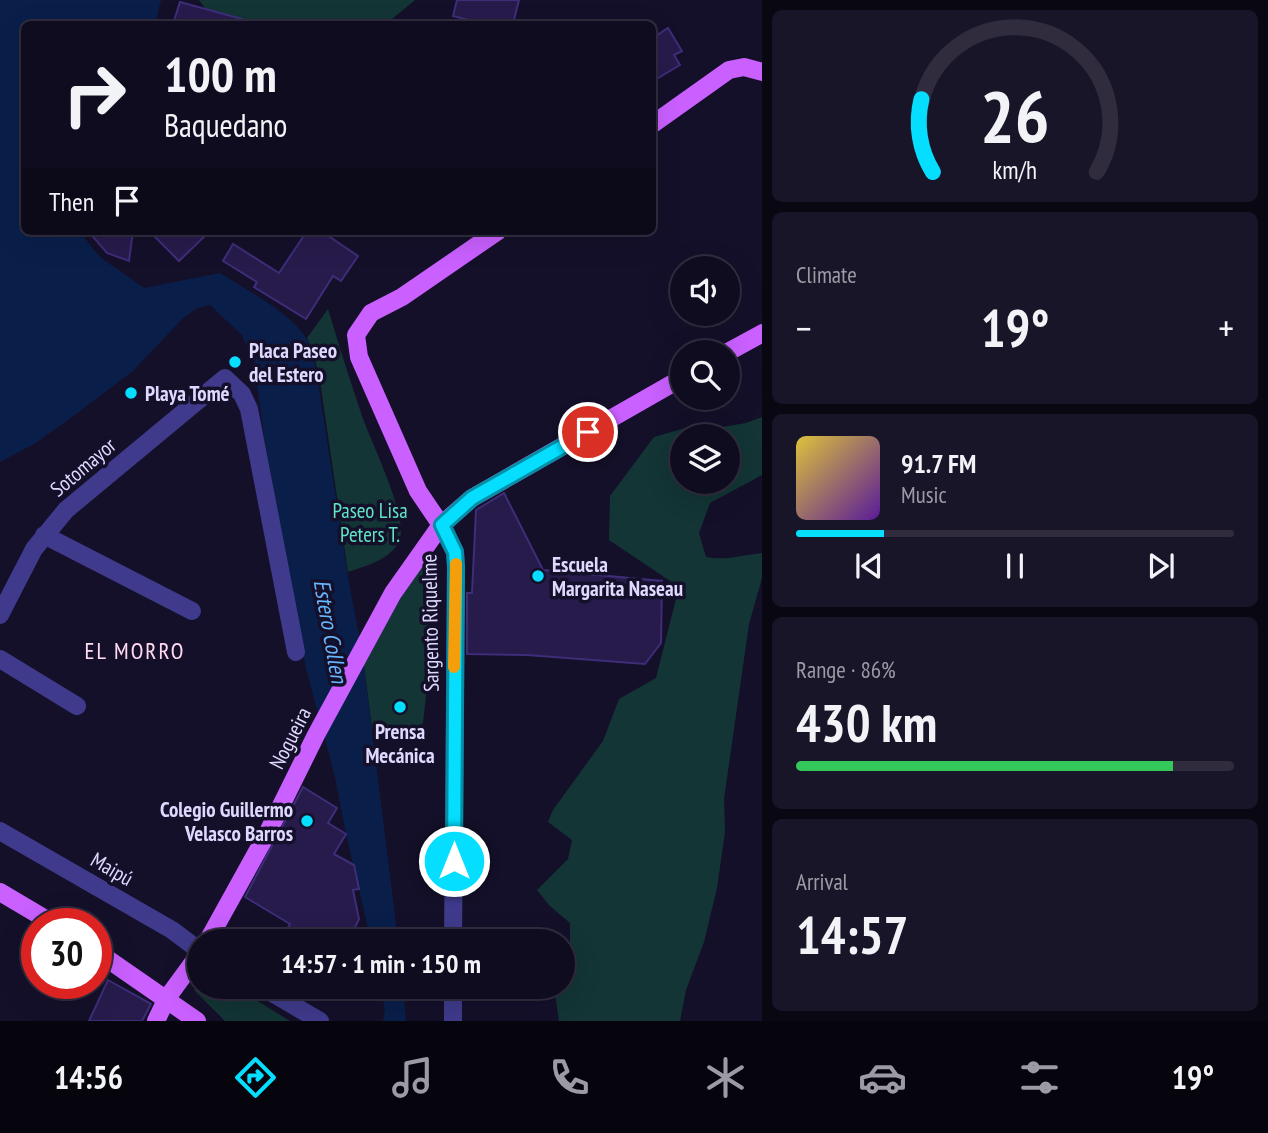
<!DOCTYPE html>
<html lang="en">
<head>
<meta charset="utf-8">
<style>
  body { margin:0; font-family:"PT Sans Narrow",sans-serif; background:#191529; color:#f1f3f6; height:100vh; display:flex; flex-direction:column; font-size:26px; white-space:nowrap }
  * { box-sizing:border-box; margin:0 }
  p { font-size:23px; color:#9c9ba5 }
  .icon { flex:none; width:38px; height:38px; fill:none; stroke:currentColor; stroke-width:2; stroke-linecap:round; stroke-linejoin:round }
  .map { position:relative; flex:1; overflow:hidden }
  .drawer { display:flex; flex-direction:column; gap:10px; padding:10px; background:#090712; width:506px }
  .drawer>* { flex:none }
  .top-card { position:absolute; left:21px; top:21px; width:635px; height:214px; border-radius:10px; box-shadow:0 7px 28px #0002,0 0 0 2px #302c3e; background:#100c20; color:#f1f3f6; overflow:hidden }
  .controls { position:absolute; left:670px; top:256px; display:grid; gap:14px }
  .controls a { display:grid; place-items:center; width:70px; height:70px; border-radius:50%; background:#100c20; box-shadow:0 7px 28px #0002,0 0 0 2px #302c3e; font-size:35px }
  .speed { position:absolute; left:21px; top:908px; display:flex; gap:14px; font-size:35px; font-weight:700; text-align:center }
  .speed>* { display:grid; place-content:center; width:91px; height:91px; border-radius:50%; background:#100c20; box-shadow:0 7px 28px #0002,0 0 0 2px #302c3e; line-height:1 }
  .speed .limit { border:10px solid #d22; background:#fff; color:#111 }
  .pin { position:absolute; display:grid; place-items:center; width:60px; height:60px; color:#fff; margin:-30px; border:4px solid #fff; border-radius:50%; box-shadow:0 2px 7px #0007 }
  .me { position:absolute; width:77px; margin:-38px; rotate:0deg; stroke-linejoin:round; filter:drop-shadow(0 0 5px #0008) }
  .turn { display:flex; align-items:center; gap:24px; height:147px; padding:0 28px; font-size:32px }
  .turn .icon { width:91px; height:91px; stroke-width:2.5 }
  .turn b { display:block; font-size:49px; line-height:60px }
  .then { display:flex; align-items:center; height:66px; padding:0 28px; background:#0003; gap:14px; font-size:26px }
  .big { font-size:52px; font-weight:800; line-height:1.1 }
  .drawer .widget { flex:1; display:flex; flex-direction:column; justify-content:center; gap:10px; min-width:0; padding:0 24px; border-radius:10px; background:#191529 }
  .drawer .dial { align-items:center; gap:0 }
  .dial svg { height:182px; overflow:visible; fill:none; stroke:#302c3e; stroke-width:7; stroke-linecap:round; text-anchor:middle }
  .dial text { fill:#f1f3f6; stroke:none }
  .song { display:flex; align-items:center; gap:21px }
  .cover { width:84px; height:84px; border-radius:10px; background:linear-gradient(135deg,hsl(50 70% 55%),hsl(270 70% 35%)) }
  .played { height:7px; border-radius:4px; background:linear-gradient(90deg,#05deff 20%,#302c3e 20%) }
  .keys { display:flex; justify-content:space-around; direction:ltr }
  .heat { display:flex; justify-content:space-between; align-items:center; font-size:38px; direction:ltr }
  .charge { height:10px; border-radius:5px; background:linear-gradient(90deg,#34c759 86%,#302c3e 0) }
  .trip { position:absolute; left:187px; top:929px; width:388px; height:70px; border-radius:35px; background:#100c20; box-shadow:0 7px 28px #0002,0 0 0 2px #302c3e; font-weight:800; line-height:70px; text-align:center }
  .tabs { display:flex; height:112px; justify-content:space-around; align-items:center; background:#06050d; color:#9c9ba5 }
  .tabs .icon { width:49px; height:49px }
  .tabs .on { color:#05deff }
  .tabs b { font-size:32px; color:#f1f3f6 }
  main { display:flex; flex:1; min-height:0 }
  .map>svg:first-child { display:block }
  .green { fill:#133535; fill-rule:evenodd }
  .water { fill:#091f4a }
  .building { fill:#271b4c; stroke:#3e2d79; stroke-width:2 }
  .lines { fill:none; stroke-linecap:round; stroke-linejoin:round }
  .minor { stroke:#3f3a8b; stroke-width:18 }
  .major { stroke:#c960ff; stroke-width:18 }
  .route-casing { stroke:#0390a6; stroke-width:18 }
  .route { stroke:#05deff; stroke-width:12 }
  .slow { stroke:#f59e0b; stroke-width:12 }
  .poi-dot { fill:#05deff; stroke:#15102a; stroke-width:2.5 }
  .labels { text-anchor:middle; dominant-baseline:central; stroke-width:7; stroke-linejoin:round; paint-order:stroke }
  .poi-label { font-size:21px; font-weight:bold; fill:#dfd9ff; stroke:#15102a; text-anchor:start }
  .street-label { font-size:21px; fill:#dfd9ff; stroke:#15102a }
  .park-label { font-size:21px; fill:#60e4c7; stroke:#15102a }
  .water-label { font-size:23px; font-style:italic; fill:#67b4ff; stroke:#15102a }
  .neighbourhood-label { font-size:23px; letter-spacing:2px; fill:#ffdbf1; stroke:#15102a }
</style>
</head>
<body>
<main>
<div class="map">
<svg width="763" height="1021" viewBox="0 0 763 1021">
  <rect width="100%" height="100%" fill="#15102a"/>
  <g class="green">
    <path d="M199 0H415L386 24H217Z"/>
    <path d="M328 309C339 345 350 381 362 416 371 442 407 514 400 538 394 559 365 566 348 572L320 381 313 350 307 338Z"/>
    <path d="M762 417V475L710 503 699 533 706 557C725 561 743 555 762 553V578L749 624 724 799 725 832 717 888 704 942 686 990 680 1021H559L555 994 558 987H564V972L570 952V923L549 905 537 890 568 859 572 840 548 822 553 810 603 741 619 699 656 678 679 587 609 540 610 496 654 437 696 425 716 428 746 423ZM682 436H728V481H682Z"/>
    <path d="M428 558 429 669 423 723 417 728H372L362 650Z"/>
    <path d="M199 983 200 987H235L290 1021H225L194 990Z"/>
  </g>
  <g class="water">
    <path d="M0 0H161L155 24H24V231H79L100 257 144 288 220 273C253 295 296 313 313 350L350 589 362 650 398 941H371L346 834 335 777 306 668 264 437 254 362 242 335 210 305 197 308 183 318 133 371 72 417 34 444 0 462Z"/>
    <path d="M380 987H403L406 1021H383L385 1009Z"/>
  </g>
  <g class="building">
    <path d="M457 0H519L513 24H485L453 16Z"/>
    <path d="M180 2 242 19 241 24H173Z"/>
    <path d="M668 28 682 51 674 55 680 65 653 81V38Z"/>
    <path d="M88 231H133L129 261 107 253Z"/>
    <path d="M149 231H210L179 261Z"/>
    <path d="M307 231H321L358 256 341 281 333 276 306 319 254 287 257 282 223 261 233 244 279 273Z"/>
    <path d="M504 493 543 570 662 581 661 643 645 664 527 655 467 654V593H472L476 510Z"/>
    <path d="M303 787 337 808 328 823 346 834 334 854 354 865 359 889 353 890 359 919 348 942H280L290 924 245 897Z"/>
    <path d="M108 980 151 1004 142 1021H89Z"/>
  </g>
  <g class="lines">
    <g class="minor">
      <path d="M441 525 455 552 456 567 453 942"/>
      <path d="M44 535 192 611"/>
      <path d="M0 615 34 549 66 510 225 378 242 394 249 409 296 652"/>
      <path d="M0 659 77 706"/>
      <path d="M0 831 172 930 200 951"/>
      <path d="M262 987 320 1021"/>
      <path d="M453 1021V987"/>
    </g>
    <g class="major">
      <path d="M653 124 729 70 744 67 763 72"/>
      <path d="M728 352 763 333"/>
      <path d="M441 525 418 491 359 357 356 335 371 313 402 297 498 231"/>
      <path d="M0 892 54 924"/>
      <path d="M207 942 268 832 316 735 393 593 441 525 472 498 682 378"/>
      <path d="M96 951 197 1021"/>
      <path d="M156 1021 167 998 200 953"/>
    </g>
  </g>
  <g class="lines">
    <defs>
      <path id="route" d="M454 861 456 567 455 552 442 525 472 498 588 432"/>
    </defs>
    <use href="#route" class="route-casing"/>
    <use href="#route" class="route"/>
    <path class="slow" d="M454 667 456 564"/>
  </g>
  <g class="poi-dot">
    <circle cx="235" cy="362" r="7"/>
    <circle cx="131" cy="393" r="7"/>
    <circle cx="538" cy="576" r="7"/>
    <circle cx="400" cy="707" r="7"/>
    <circle cx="307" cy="821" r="7"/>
  </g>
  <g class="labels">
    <g class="poi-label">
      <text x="249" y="350">Placa Paseo<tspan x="249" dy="24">del Estero</tspan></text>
      <text x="145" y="393">Playa Tomé</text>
      <text x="552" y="564">Escuela<tspan x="552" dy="24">Margarita Naseau</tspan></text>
      <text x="400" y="731" text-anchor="middle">Prensa<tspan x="400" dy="24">Mecánica</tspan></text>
      <text x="293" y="809" text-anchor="end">Colegio Guillermo<tspan x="293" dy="24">Velasco Barros</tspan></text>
    </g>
    <g class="street-label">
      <text transform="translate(83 467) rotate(-40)">Sotomayor</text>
      <text transform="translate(430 623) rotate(-91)">Sargento Riquelme</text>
      <text transform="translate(290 738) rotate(-63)">Nogueira</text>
      <text transform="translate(112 869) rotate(30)">Maipú</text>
    </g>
    <g class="park-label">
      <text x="370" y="510">Paseo Lisa<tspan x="370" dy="24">Peters T.</tspan></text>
    </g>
    <g class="water-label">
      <text transform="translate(331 631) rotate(80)">Estero Collen</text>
    </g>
    <g class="neighbourhood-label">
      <text x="135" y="650">EL MORRO</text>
    </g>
  </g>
</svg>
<div class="controls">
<a><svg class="icon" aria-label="sound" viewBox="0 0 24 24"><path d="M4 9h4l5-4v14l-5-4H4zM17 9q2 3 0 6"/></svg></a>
<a><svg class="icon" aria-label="search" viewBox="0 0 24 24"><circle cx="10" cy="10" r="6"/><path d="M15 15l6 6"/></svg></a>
<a><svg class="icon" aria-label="layers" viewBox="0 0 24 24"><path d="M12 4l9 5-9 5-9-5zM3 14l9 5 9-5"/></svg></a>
</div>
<div class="speed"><div class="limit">30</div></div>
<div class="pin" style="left:588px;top:432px;background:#d93025"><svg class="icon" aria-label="arrive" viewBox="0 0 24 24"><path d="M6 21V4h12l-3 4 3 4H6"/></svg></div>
<svg class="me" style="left:454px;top:861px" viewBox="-20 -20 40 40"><circle r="17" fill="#05deff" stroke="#fff" stroke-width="3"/><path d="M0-11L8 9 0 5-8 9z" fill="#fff"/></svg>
<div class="trip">14:57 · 1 min · 150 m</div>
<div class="top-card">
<div class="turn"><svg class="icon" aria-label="right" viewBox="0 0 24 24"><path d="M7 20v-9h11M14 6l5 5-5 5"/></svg><div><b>100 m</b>Baquedano</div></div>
<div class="then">Then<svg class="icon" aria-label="arrive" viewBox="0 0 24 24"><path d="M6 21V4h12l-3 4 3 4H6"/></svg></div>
</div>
</div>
<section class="drawer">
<div class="widget dial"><svg viewBox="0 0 100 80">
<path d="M14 69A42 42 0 1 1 86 69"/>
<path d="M14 69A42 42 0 0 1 9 37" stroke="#05deff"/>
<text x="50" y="56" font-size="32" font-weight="700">26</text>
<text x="50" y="72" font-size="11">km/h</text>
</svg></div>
<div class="widget"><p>Climate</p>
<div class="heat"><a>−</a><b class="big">19°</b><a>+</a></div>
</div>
<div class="widget">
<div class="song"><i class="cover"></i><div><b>91.7 FM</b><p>Music</p></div></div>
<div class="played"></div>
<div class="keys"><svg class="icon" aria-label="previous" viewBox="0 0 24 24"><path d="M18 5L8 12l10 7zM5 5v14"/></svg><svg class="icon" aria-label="pause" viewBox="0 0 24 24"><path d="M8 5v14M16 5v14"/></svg><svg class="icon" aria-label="next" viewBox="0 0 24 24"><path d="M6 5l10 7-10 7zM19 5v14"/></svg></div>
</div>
<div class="widget"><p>Range · 86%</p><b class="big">430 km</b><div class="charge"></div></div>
<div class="widget"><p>Arrival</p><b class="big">14:57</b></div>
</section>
</main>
<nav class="tabs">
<b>14:56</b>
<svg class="icon on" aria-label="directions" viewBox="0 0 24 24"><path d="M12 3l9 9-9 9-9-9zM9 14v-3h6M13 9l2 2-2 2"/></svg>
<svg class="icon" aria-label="music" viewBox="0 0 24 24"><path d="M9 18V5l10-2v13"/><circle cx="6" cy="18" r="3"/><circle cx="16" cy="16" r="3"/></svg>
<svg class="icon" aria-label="phone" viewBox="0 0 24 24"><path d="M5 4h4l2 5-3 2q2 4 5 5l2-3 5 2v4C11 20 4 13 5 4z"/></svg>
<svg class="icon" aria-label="climate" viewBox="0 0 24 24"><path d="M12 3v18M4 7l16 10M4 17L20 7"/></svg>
<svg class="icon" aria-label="car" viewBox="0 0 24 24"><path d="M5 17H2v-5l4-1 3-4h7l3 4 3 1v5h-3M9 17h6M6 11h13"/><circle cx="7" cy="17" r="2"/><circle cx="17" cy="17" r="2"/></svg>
<svg class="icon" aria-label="filters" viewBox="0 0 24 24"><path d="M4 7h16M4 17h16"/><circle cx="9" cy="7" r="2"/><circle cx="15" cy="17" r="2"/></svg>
<b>19°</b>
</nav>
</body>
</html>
